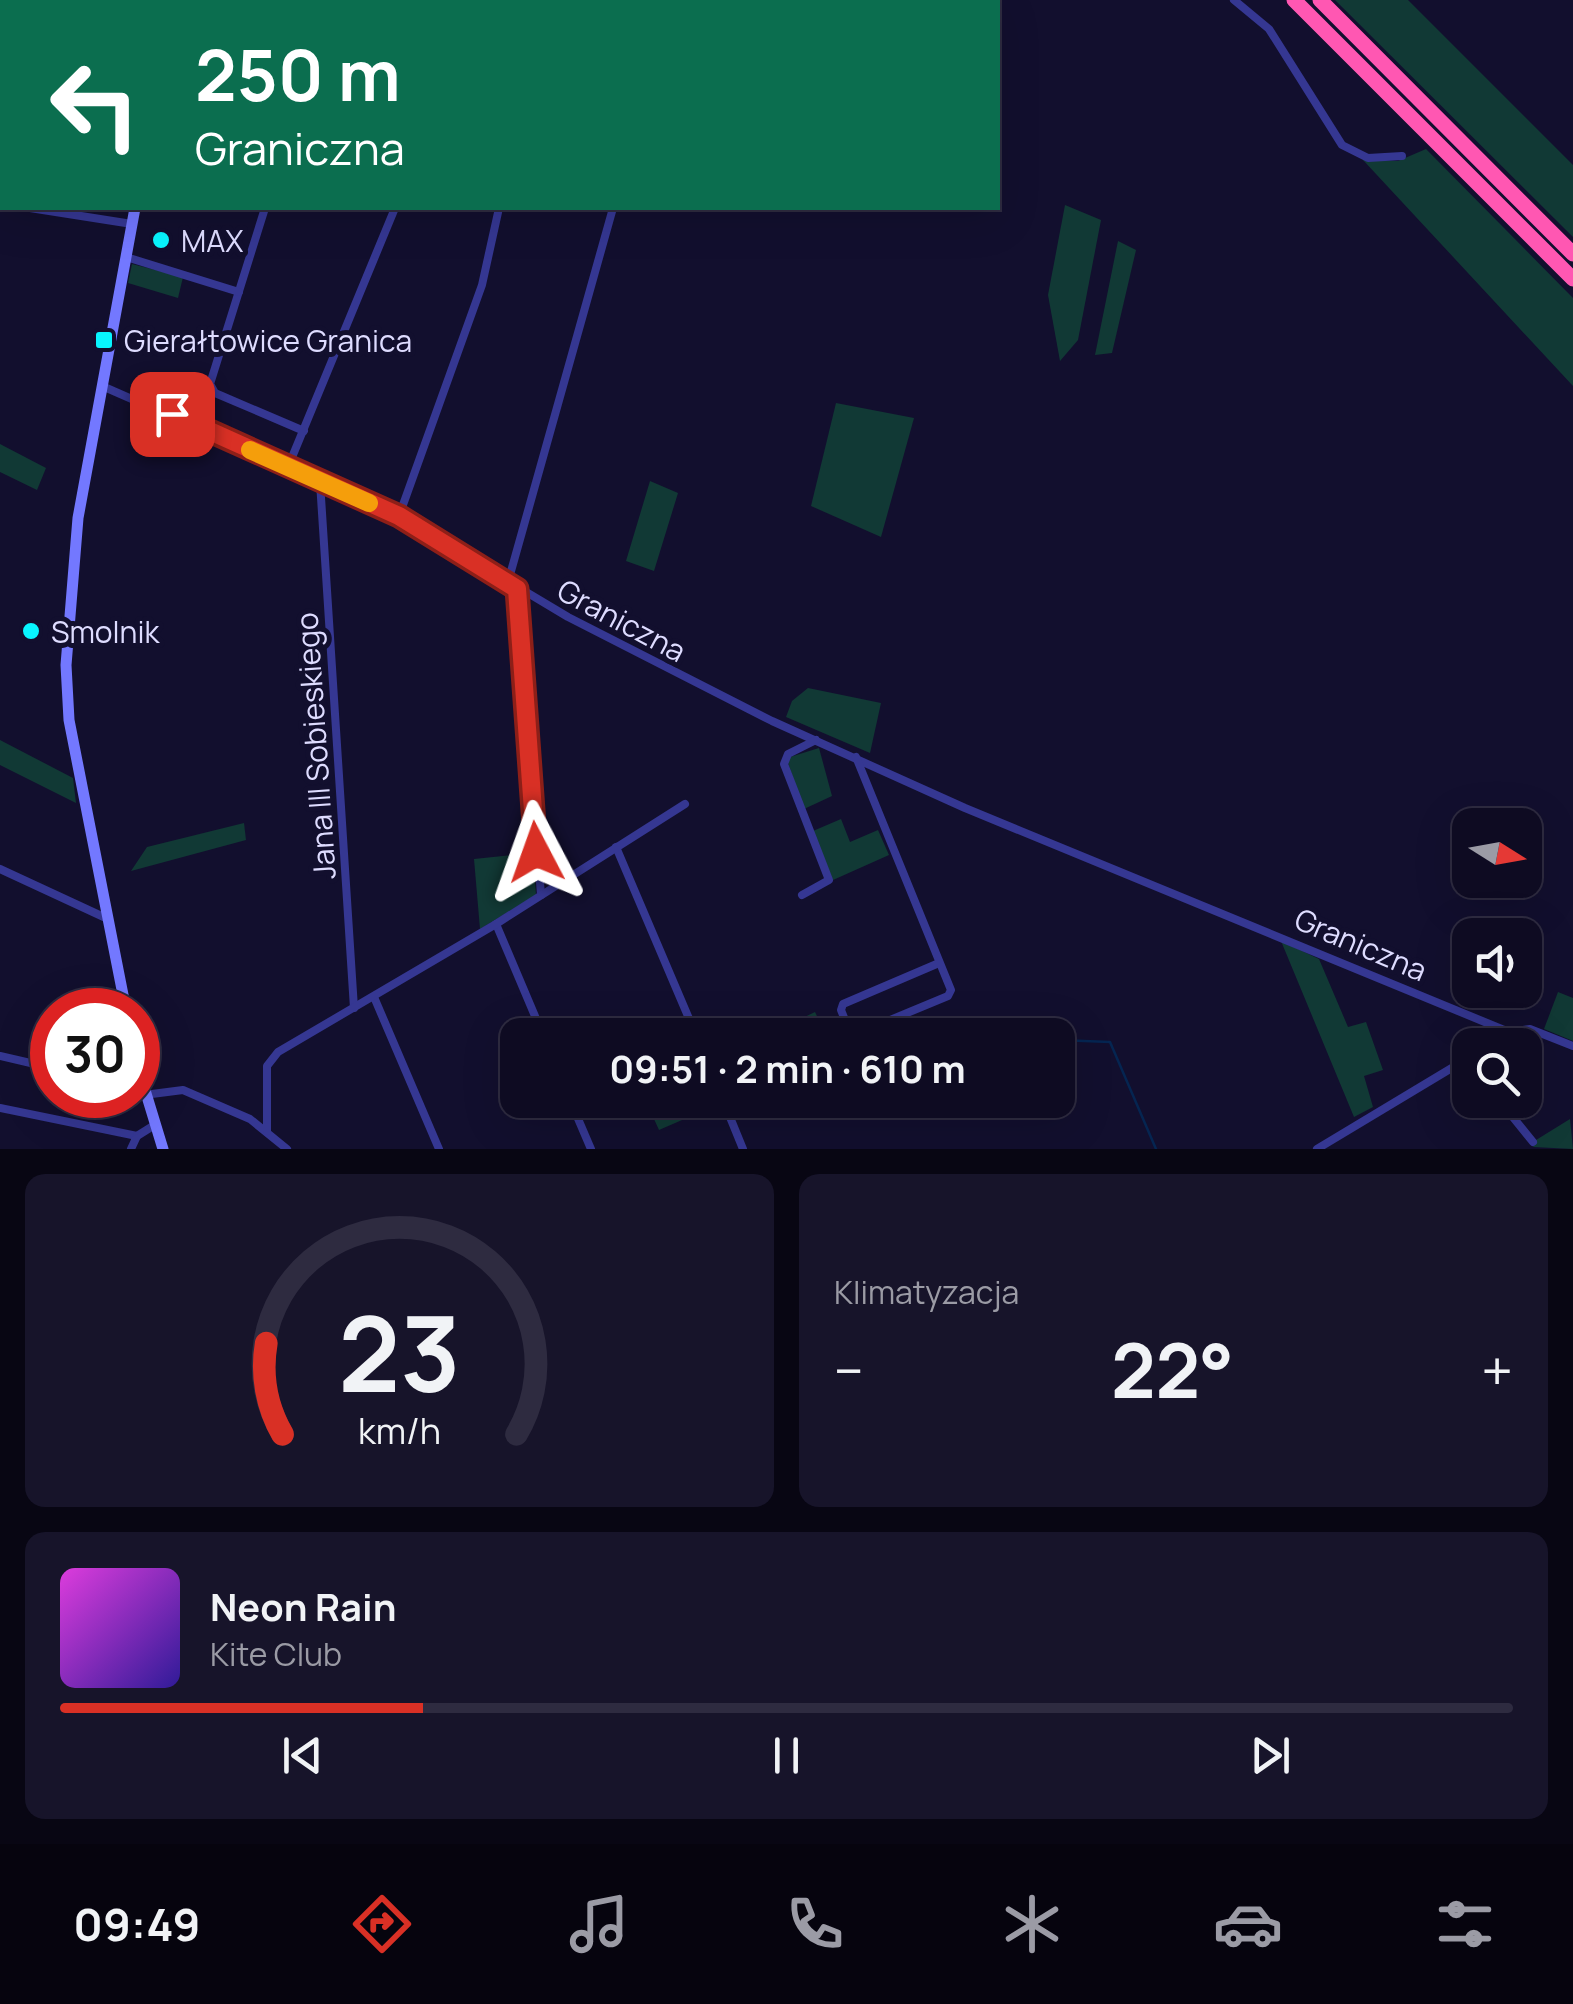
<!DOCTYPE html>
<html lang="pl">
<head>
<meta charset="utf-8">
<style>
  body { margin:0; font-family:Manrope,sans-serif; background:#17142a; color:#f1f3f6; height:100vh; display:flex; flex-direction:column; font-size:38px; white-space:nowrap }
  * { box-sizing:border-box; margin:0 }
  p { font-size:32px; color:#9b9ba5 }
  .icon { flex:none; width:55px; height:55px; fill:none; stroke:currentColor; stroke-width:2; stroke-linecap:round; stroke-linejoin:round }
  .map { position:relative; height:1149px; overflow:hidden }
  .drawer { display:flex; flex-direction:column; gap:25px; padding:25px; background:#080613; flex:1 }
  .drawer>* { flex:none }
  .guide { position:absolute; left:0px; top:0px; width:1000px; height:210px; box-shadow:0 10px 40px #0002,0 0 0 2px #2e2b40; background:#0b6e4f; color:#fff; overflow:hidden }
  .needle { width:65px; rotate:101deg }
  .tools { position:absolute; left:1452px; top:808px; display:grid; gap:20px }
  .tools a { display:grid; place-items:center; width:90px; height:90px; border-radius:20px; background:#0e0b22; box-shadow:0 10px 40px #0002,0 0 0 2px #2e2b40; font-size:50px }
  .speed { position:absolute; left:30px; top:988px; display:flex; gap:20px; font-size:50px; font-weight:700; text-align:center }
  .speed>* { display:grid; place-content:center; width:130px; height:130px; border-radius:50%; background:#0e0b22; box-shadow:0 10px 40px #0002,0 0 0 2px #2e2b40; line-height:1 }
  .speed .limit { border:15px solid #d22; background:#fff; color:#111 }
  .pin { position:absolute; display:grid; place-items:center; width:85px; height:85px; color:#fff; margin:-42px; border-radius:20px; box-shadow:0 5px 15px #0006 }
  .me { position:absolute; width:110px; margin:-55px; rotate:356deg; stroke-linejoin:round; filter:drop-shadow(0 0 8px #0008) }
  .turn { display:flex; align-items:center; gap:35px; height:210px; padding:0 30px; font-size:45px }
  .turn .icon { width:130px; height:130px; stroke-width:2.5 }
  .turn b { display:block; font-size:70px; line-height:85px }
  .big { font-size:75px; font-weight:700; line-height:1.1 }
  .drawer .tile { flex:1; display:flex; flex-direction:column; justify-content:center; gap:15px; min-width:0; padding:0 35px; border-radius:20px; background:#17142a }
  .drawer .dial { align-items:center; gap:0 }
  .dial svg { height:260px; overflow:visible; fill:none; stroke:#2e2b40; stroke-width:7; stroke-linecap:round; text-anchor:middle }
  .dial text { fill:#f1f3f6; stroke:none }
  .song { display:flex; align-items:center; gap:30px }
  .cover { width:120px; height:120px; border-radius:15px; background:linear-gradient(135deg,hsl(300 70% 55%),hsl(250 70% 35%)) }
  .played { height:10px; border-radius:5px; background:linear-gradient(90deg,#d93025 25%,#2e2b40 25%) }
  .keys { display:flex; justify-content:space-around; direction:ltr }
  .heat { display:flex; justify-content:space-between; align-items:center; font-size:55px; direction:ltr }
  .drawer .tiles { flex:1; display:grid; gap:25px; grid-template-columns:1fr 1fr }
  .tile:last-child { grid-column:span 2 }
  .trip { position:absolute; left:500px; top:1018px; width:575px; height:100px; border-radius:20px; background:#0e0b22; box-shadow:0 10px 40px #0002,0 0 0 2px #2e2b40; font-weight:700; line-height:100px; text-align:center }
  .menu { display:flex; height:160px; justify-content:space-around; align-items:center; background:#06040e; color:#9b9ba5 }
  .menu .icon { width:70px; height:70px }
  .menu .current { color:#d93025 }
  .menu b { font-size:45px; color:#f1f3f6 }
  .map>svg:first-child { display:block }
  .green { fill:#113935 }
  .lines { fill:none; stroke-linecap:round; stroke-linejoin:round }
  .stream { stroke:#052551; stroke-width:2.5 }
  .street { stroke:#353792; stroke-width:8 }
  .secondary { stroke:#7378ff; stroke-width:11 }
  .highway { stroke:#ff57b2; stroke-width:15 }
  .route-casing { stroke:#8d1f18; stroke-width:25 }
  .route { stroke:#d93025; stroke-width:18 }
  .slow { stroke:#f59e0b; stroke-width:18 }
  .poi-dot { fill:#08f5ff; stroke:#120f2e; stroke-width:4 }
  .labels { text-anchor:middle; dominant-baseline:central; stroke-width:10; stroke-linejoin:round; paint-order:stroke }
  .poi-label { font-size:30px; fill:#dedcff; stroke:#120f2e; text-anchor:start }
  .street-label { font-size:30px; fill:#dedcff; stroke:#120f2e }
</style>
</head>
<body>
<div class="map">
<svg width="1573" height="1149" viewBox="0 0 1573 1149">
  <rect width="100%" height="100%" fill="#120f2e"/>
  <g class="green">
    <path d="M1335 0H1408L1573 165V237Z"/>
    <path d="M1426 149 1573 298V386L1363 160 1398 161Z"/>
    <path d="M1065 205 1101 220 1078 340 1060 361 1048 295Z"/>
    <path d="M1118 241 1136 250 1112 353 1095 355Z"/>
    <path d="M132 264 183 277 178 298 128 283Z"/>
    <path d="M836 403 914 418 881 537 811 506Z"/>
    <path d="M0 444 46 468 37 490 0 472Z"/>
    <path d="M650 481 678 493 654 571 626 561Z"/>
    <path d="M808 688 881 703 870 753 786 717 792 701Z"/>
    <path d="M0 740 73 778 76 803 0 765Z"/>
    <path d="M819 748 832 796 804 809 788 763 790 757Z"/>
    <path d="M841 819 850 842 878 830 889 855 833 880 813 831Z"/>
    <path d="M244 823 246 840 131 871 147 847Z"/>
    <path d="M533 853 536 895 480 929 474 859Z"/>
    <path d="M1281 941 1319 959 1348 1027 1366 1022 1383 1070 1364 1076 1373 1107 1354 1117Z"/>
    <path d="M1558 992 1573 998V1041L1544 1029Z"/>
    <path d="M815 1012 826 1035H767Z"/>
    <path d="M621 1100H717L719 1104 659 1130 649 1108 628 1114Z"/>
    <path d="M1570 1119 1573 1149 1533 1147 1536 1140Z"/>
  </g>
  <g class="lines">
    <path class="stream" d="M1058 1040 1110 1042 1156 1149"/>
    <g class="street">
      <path d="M1234 0 1269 29 1342 145 1368 158 1402 156"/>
      <path d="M298 2V0"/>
      <path d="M425 2V0"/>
      <path d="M529 2V0"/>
      <path d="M630 2V0"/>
      <path d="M0 202H2"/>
      <path d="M30 208 132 224"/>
      <path d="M265 208 210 384 215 393 304 431"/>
      <path d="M126 257 239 292"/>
      <path d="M102 386 399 516 568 617 772 721 965 808 1509 1032 1530 1029 1573 1046"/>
      <path d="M288 467 395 208"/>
      <path d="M320 482 354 1008"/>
      <path d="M399 516 482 285 499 208"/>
      <path d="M508 582 613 208"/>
      <path d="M517 589 541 895"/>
      <path d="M616 847 696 1035"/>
      <path d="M0 869 108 919"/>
      <path d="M802 895 829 880 784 764 788 754 816 740"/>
      <path d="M496 924 543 1035"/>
      <path d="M374 997 439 1149"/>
      <path d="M851 1035 841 1010 843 1004 939 963"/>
      <path d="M854 1035 948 996 951 990 856 757"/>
      <path d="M1488 1045 1509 1032"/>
      <path d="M0 1056 52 1068"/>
      <path d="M144 1095 183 1090 250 1119 287 1149"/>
      <path d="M570 1100 591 1149"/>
      <path d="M723 1100 743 1149"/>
      <path d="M1499 1100 1533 1142"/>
      <path d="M0 1108 137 1136"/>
      <path d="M267 1131V1066L278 1052 496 924 685 804"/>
      <path d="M131 1149 137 1136 153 1126"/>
      <path d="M1317 1149 1470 1057"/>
    </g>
    <g class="secondary">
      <path d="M167 2V0"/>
      <path d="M126 1010 69 720 66 665 78 518 135 208"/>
      <path d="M138 1067 163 1149"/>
    </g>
    <g class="highway">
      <path d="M1294 0 1573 279"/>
      <path d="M1320 0 1573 254"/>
    </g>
  </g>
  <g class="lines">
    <defs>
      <path id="route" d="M172 414 399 516 517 589 536 852"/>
    </defs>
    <use href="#route" class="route-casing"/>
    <use href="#route" class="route"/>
    <path class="slow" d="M250 450 369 503"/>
  </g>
  <g class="poi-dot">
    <circle cx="161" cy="240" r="10"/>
    <rect x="94" y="330" width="20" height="20" rx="5"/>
    <circle cx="31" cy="631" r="10"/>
  </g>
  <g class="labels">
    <g class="poi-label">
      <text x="181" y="240">MAX</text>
      <text x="124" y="340">Gierałtowice Granica</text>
      <text x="51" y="631">Smolnik</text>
    </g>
    <g class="street-label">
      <text transform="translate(622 620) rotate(28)">Graniczna</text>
      <text transform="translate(315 746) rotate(-94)">Jana III Sobieskiego</text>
      <text transform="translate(1361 944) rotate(23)">Graniczna</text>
    </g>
  </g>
</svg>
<div class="tools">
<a><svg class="needle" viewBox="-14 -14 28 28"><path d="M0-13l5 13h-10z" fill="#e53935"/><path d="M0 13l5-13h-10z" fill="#9b9ba5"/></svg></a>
<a><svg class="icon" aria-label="sound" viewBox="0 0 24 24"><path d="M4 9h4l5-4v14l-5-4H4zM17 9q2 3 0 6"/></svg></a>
<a><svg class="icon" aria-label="search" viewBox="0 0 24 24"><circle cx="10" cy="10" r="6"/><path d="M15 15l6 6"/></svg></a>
</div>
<div class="speed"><div class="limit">30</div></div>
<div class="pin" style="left:172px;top:414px;background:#d93025"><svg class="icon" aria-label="arrive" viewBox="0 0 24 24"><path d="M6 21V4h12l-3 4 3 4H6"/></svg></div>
<svg class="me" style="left:536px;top:852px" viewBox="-20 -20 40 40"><path d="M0-17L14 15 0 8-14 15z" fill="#d93025" stroke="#fff" stroke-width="4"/></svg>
<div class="trip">09:51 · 2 min · 610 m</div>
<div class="guide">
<div class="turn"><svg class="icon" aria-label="left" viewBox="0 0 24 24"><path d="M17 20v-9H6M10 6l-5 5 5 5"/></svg><div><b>250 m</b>Graniczna</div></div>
</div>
</div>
<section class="drawer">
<div class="tiles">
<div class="tile dial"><svg viewBox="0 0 100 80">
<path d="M14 69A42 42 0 1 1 86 69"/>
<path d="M14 69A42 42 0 0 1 9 41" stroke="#d93025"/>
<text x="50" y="56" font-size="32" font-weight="700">23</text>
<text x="50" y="72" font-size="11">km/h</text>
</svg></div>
<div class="tile"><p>Klimatyzacja</p>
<div class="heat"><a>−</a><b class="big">22°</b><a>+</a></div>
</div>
<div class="tile">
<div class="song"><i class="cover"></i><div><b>Neon Rain</b><p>Kite Club</p></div></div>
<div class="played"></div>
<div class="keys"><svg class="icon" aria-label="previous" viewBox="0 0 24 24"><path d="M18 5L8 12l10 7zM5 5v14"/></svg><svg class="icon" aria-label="pause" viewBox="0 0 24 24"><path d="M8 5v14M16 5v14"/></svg><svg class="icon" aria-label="next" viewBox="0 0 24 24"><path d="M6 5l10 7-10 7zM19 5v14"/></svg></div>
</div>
</div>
</section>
<nav class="menu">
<b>09:49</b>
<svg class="icon current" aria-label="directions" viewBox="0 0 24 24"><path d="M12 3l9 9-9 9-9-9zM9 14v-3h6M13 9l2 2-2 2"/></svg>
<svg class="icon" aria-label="music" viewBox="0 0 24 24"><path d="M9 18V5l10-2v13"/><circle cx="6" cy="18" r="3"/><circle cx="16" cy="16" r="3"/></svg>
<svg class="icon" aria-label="phone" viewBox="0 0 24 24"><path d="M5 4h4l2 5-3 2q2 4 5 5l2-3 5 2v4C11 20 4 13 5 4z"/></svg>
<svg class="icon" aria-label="climate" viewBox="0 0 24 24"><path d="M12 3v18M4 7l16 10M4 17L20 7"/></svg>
<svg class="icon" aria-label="car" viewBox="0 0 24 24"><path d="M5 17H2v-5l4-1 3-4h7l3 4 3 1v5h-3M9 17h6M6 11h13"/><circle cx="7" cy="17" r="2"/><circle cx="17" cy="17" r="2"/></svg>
<svg class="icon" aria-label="filters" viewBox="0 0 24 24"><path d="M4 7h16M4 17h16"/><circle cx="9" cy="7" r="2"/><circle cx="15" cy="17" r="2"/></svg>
</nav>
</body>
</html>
